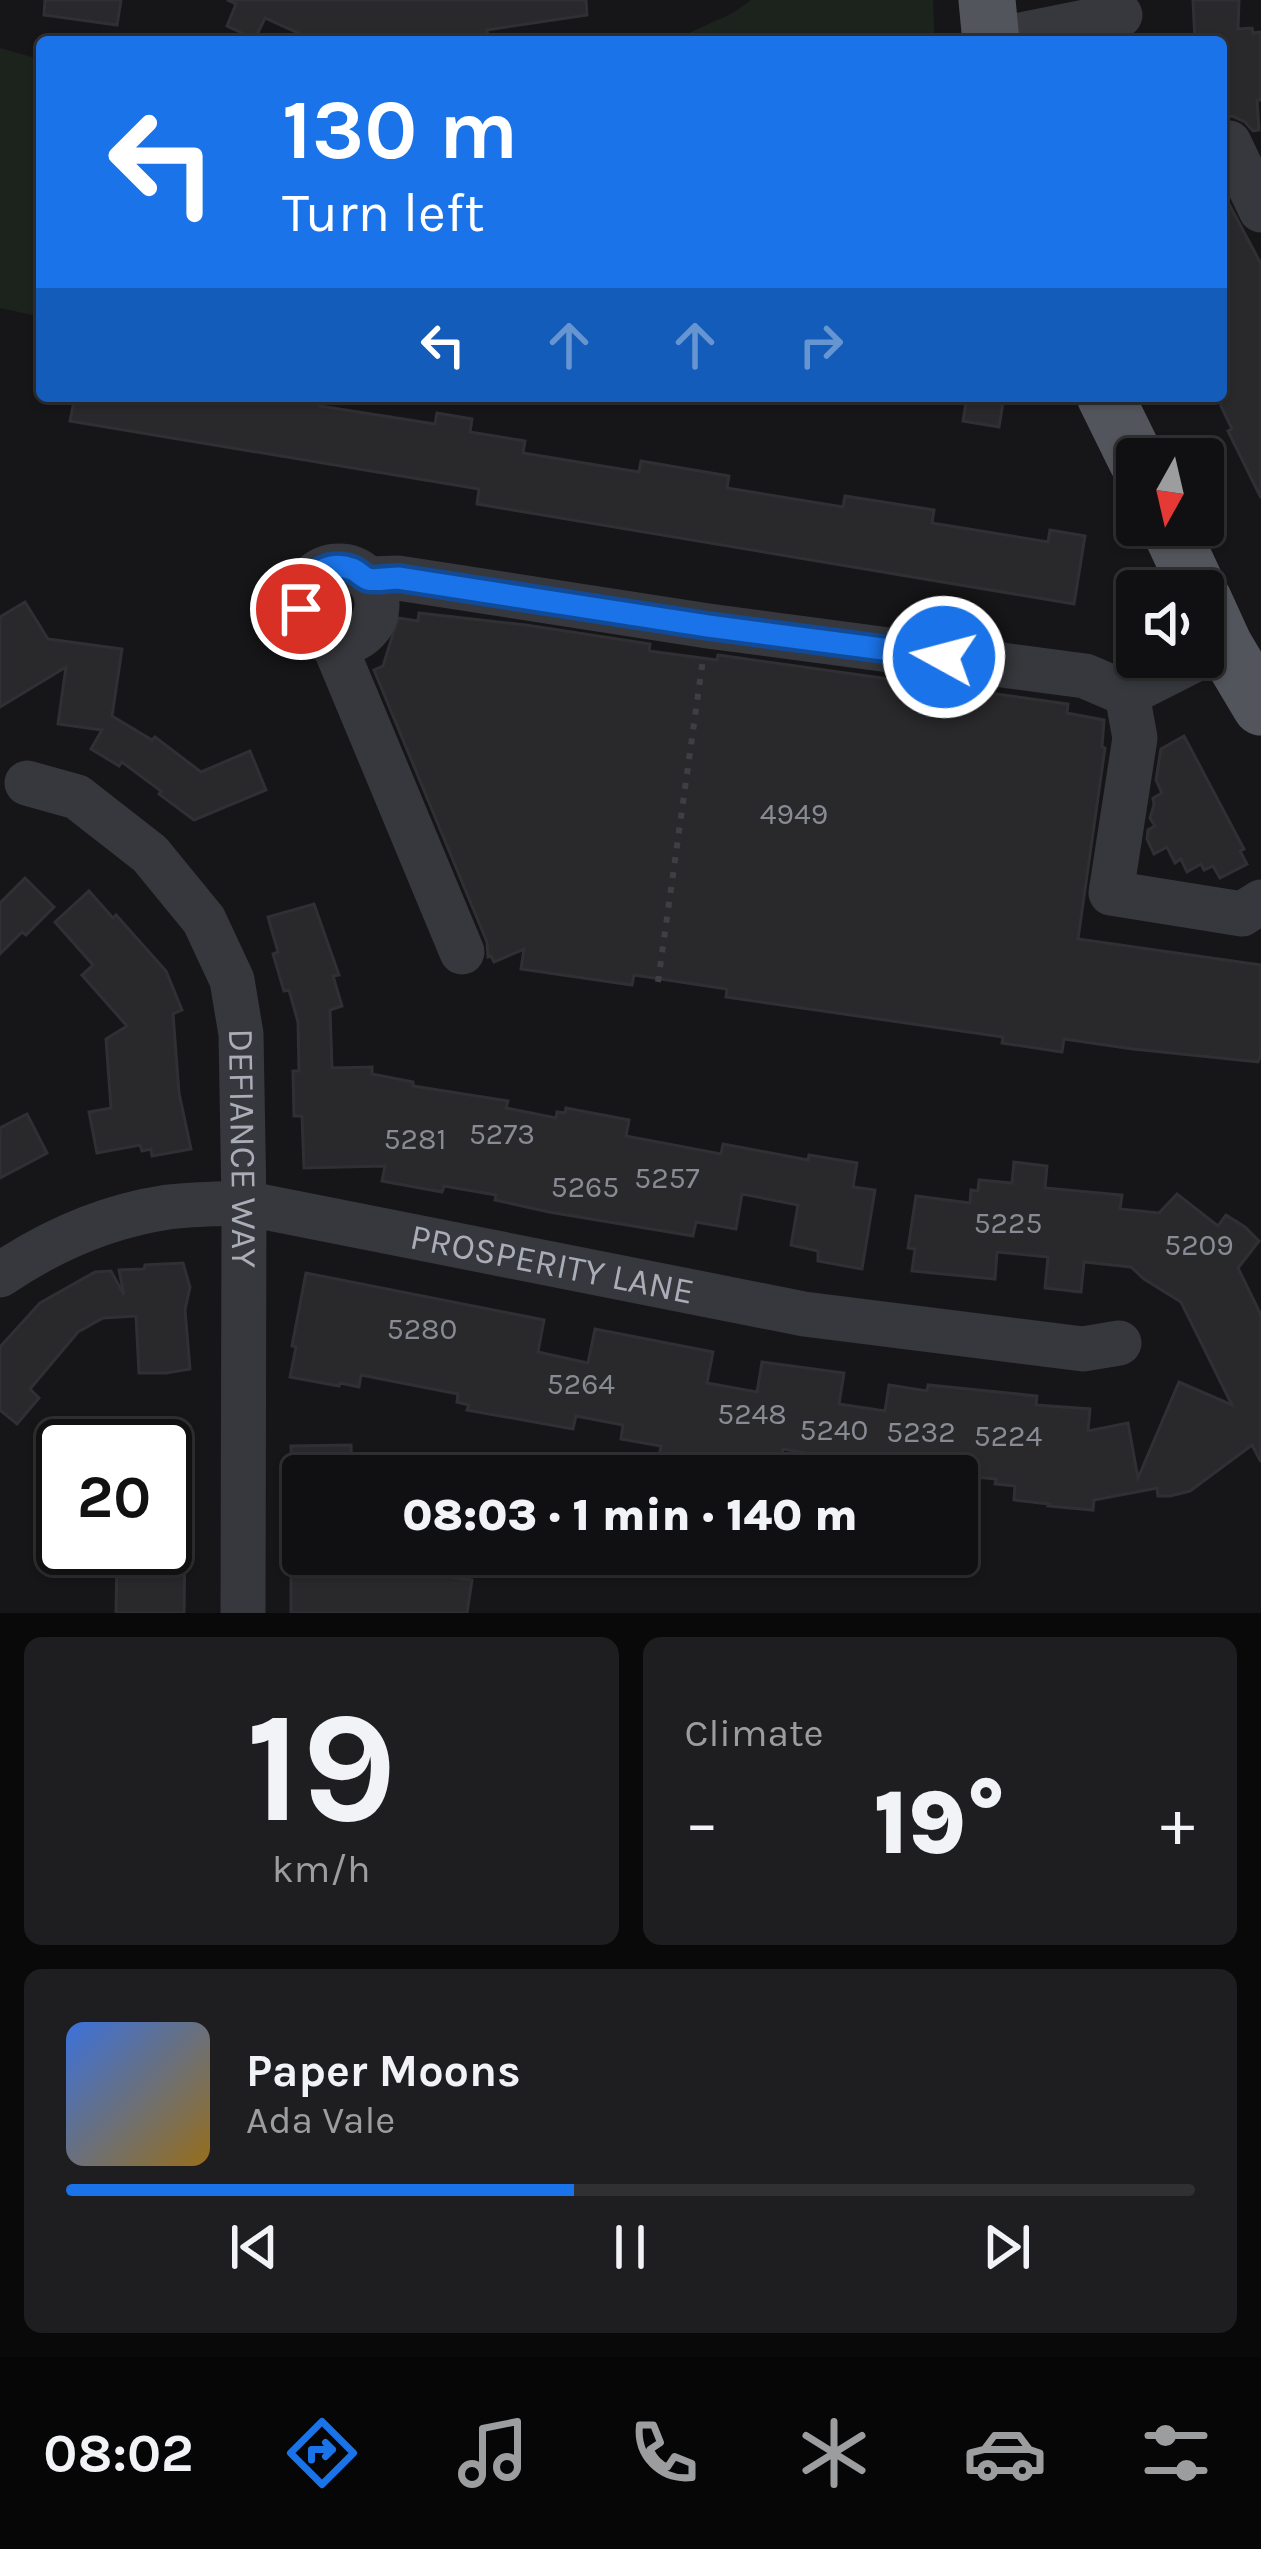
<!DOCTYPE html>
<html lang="en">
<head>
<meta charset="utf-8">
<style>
  body { margin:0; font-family:Karla,sans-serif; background:#1e1e20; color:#f1f3f6; height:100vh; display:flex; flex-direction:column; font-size:45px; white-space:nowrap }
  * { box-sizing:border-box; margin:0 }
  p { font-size:39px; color:#9c9d9f }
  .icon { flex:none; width:66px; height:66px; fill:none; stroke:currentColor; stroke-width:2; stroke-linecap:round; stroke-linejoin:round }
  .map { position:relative; height:1613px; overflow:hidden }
  .drawer { display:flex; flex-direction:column; gap:24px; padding:24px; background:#09090a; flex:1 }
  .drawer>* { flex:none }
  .top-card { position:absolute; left:36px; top:36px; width:1191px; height:366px; border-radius:12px; box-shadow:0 3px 9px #0004,0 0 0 3px #303032; background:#1a73e8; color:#fff; overflow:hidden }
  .needle { width:78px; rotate:188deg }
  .buttons { position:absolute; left:1116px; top:438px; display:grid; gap:24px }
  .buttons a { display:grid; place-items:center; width:108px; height:108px; border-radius:12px; background:#101012; box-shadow:0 3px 9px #0004,0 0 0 3px #303032; font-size:60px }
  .speed { position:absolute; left:36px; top:1419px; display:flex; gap:24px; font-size:60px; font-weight:700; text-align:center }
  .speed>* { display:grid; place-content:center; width:156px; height:156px; border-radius:50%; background:#101012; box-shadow:0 3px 9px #0004,0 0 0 3px #303032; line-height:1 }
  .speed .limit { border:6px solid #111; border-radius:18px; background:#fff; color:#111 }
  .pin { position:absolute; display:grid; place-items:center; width:102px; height:102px; color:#fff; margin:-51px; border:6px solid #fff; border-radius:50%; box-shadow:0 3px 12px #0007 }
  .me { position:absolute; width:132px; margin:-66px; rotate:277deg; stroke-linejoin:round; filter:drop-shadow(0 0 9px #0008) }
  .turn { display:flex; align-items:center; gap:42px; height:252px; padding:0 48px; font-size:54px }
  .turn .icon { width:156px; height:156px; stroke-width:2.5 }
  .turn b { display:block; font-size:84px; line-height:102px }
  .lanes { display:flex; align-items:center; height:114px; padding:0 48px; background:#0003; justify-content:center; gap:60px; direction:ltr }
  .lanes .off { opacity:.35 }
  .big { font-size:90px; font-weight:800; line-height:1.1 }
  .drawer .tile { flex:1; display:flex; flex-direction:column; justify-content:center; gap:18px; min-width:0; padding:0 42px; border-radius:18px; background:#1e1e20 }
  .drawer .dial { align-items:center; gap:0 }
  .dial b { font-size:156px; line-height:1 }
  .song { display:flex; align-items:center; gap:36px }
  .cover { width:144px; height:144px; border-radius:18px; background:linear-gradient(135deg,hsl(220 70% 55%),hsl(40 70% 35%)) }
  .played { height:12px; border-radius:6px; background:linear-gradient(90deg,#1a73e8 45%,#303032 45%) }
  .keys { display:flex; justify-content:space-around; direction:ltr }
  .heat { display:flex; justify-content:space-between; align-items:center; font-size:66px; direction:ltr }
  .drawer .tiles { flex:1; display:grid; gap:24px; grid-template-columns:1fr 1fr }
  .tile:last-child { grid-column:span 2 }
  .trip { position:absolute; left:282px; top:1455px; width:696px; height:120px; border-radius:12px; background:#101012; box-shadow:0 3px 9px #0004,0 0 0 3px #303032; font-weight:800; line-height:120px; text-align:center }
  .tabs { display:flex; height:192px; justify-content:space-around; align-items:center; background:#060607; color:#9c9d9f }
  .tabs .icon { width:84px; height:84px }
  .tabs .on { color:#1a73e8 }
  .tabs b { font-size:54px; color:#f1f3f6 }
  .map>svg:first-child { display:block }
  .green { fill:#1c231d }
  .building { fill:#29292c; stroke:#303034; stroke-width:3 }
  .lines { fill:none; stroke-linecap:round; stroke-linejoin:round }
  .path { stroke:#3d3f44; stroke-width:6; stroke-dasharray:6 9; stroke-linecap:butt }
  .minor { stroke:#37383d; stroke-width:45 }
  .major { stroke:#53555c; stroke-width:57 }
  .route-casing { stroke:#114b97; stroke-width:30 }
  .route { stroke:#1a73e8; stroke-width:21 }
  .labels { text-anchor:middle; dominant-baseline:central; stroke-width:12; stroke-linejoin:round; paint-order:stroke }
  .number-label { font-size:30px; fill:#888b94 }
  .street-label { font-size:36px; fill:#a8adb8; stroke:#111113 }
</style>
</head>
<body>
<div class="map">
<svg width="1261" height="1613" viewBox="0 0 1261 1613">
  <rect width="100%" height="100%" fill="#161618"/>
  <g class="green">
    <path d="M751 0H933L935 42H669L733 13Z"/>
    <path d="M0 48 42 60V317L0 308Z"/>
  </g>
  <g class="building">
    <path d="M45 0H121L117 25 44 15Z"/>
    <path d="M227 0H586L587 15 487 30 488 36 448 42H318L265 18 255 39 227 26 236 4Z"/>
    <path d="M1193 0H1239L1238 29 1252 28 1253 33 1261 32V100H1257L1259 130 1253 131 1245 122 1232 116 1221 118V42H1195Z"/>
    <path d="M1221 189 1261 264V498L1228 431 1232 429 1221 406Z"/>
    <path d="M75 396H322L320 406 435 424 437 413 472 419 470 432 525 441 523 453 639 472 641 461 729 476 727 488 843 507 845 496 934 510 932 523 1048 542 1050 530 1085 536 1074 604 477 504 479 489 70 421Z"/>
    <path d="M967 396H1004L999 427 963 421Z"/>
    <path d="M25 602 48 639 122 649 112 716 152 740 155 737 201 772 250 751 266 790 194 820 159 794 161 791 122 762 119 766 91 749 102 730 58 724 66 667 0 707V617Z"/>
    <path d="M419 613 526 625 650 644 649 651 717 660 718 655 1068 704 1067 713 1104 720 1102 747 1105 748 1078 939 1261 965V1055L1258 1062 1133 1049 1064 1039 1062 1052 1002 1043 1003 1037 726 997 727 989 634 975 632 985 521 969 524 949 494 962 491 956 488 957 487 942 374 670 383 666 398 618 418 621Z"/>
    <path d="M1184 736 1244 849 1240 851 1247 864 1220 878 1213 866 1204 870 1201 864 1187 872 1181 859 1175 863 1167 847 1154 854 1147 839 1148 830 1155 826 1150 818 1154 805 1153 798 1162 793 1156 780 1161 749Z"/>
    <path d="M25 878 54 907 26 935 22 932 0 954V903Z"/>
    <path d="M89 891 113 918 116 915 166 971 182 1010 173 1014 179 1093 191 1149 152 1156 151 1149 142 1151 140 1145 97 1153 89 1112 111 1108 106 1039 127 1026 82 975 93 965 55 922Z"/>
    <path d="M314 904 339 975 333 976 342 1006 330 1010 332 1068 372 1067V1074L413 1082V1086L508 1101 506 1108 556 1118 557 1112 565 1113 566 1108 629 1120 626 1136 721 1154 723 1144 808 1160 809 1155 857 1163 853 1187 875 1190 862 1269 818 1261V1251L791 1245 798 1205 742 1194 736 1229 696 1222 693 1236 549 1212 495 1200 496 1195 444 1186 442 1192 382 1181 385 1166 304 1168 302 1116H294L293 1071H299L298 1022 289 990 284 991 273 954 278 952 268 917Z"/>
    <path d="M27 1114 47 1153 0 1178V1128Z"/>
    <path d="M1014 1162 1047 1166 1045 1188 1122 1195 1120 1209 1159 1213 1177 1194 1218 1226 1226 1215 1245 1227 1259 1241 1238 1268 1261 1315V1462L1252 1445 1190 1491 1170 1496H1158L1157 1488 1094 1500 1093 1510 1048 1506 1049 1504 1014 1500 1015 1486 995 1484 996 1479 965 1476H897L866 1467 864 1476H841L827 1474 830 1457 783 1449 780 1471 692 1457 689 1474 657 1469 661 1446 621 1439 623 1425 576 1416 573 1429 467 1410 469 1405 457 1402 458 1394 361 1375 359 1387 340 1383 339 1386 290 1377 296 1347 292 1346 306 1273 544 1320 538 1352 588 1363 595 1329 713 1352 707 1383 757 1392 762 1362 844 1373 839 1404 885 1411 889 1385 927 1391 928 1385 1037 1396 1036 1405 1090 1409 1088 1431 1128 1423 1138 1478 1179 1382 1232 1405 1181 1302 1144 1279 1131 1267 1084 1262 1081 1292 1045 1288 1048 1257 997 1252 995 1279 912 1271 915 1249 908 1248 916 1196 970 1203 971 1190 978 1191 979 1180 1012 1183Z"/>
    <path d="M183 1263 190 1287 185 1310 190 1369 166 1373H139L136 1316 103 1318 78 1332 30 1389 39 1398 17 1424 0 1410V1347L40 1303 95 1272 111 1271 124 1295 119 1270 144 1269 145 1265Z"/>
    <path d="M165 1426H189L191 1535 165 1536Z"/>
    <path d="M351 1445 352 1476H292L291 1446Z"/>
    <path d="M154 1548H185L184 1613H116L117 1560 154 1559Z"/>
    <path d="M358 1563H395L394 1569 472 1580 467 1613H291V1567H358Z"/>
  </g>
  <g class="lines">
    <path class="path" d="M658 982 703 659"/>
    <g class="minor">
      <path d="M991 41 1120 15"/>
      <path d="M1229 143 1261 210"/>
      <circle cx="339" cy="604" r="38"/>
      <path d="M369 579 398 578 708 626 1085 676 1127 694 1200 657"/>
      <path d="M333 642 462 952"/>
      <path d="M1127 694 1135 738 1111 893 1242 914 1261 902"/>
      <path id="s1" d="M27 783 77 797 150 854 204 920 232 980 241 1034 244 1203 243 1613"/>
      <path id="s2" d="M0 1275C50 1241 108 1216 168 1207 193 1204 219 1204 244 1203L804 1314 1083 1349 1119 1343"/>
    </g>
    <g class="major">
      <path d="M987 0 991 42"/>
      <path d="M1105 396 1137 461"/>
      <path d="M1168 525 1199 591"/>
      <path d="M1203 599 1224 645 1261 707"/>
    </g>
  </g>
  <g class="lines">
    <defs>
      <path id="route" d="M301 609C301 582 323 558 352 569 358 571 362 577 368 579 376 581 390 578 398 578L708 626 944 657"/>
    </defs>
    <use href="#route" class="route-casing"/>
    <use href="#route" class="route"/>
  </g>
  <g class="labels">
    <g class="number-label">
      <text x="794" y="814">4949</text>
      <text x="502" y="1134">5273</text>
      <text x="415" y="1139">5281</text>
      <text x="667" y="1178">5257</text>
      <text x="585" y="1187">5265</text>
      <text x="1008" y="1223">5225</text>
      <text x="1199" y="1245">5209</text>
      <text x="422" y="1329">5280</text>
      <text x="581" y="1384">5264</text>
      <text x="752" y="1414">5248</text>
      <text x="834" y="1430">5240</text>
      <text x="921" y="1432">5232</text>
      <text x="1008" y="1436">5224</text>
    </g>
    <g class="street-label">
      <text stroke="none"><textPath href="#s1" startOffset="465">DEFIANCE WAY</textPath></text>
      <text stroke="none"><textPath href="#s2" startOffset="573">PROSPERITY LANE</textPath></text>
    </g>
  </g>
</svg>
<div class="buttons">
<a><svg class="needle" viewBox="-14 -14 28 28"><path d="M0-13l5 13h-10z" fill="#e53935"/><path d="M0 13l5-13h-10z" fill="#9c9d9f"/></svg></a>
<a><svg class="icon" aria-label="sound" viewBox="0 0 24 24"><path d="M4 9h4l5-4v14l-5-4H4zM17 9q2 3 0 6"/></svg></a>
</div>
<div class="speed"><div class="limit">20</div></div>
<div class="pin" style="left:301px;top:609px;background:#d93025"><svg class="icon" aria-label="arrive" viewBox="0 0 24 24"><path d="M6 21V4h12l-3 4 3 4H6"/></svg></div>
<svg class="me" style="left:944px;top:657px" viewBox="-20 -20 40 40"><circle r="17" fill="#1a73e8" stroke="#fff" stroke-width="3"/><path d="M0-11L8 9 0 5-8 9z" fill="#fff"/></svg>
<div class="trip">08:03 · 1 min · 140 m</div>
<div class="top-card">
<div class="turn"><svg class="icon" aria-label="left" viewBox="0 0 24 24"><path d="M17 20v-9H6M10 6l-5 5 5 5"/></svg><div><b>130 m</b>Turn left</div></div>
<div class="lanes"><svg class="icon" aria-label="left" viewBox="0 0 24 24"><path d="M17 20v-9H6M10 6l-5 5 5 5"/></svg><svg class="icon off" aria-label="ahead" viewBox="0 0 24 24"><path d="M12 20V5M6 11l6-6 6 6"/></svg><svg class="icon off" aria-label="ahead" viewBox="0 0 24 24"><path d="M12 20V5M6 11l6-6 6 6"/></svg><svg class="icon off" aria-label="right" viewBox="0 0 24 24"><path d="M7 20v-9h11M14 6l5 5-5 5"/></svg></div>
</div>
</div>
<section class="drawer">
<div class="tiles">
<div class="tile dial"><b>19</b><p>km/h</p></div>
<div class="tile"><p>Climate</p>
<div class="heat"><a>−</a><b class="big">19°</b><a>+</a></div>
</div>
<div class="tile">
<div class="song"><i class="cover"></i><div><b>Paper Moons</b><p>Ada Vale</p></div></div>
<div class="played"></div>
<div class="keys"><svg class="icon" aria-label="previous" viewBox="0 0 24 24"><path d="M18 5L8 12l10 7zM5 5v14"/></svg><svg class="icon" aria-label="pause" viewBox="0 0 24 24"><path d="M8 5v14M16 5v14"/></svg><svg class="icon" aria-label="next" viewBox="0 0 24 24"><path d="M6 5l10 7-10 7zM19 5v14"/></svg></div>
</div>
</div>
</section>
<nav class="tabs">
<b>08:02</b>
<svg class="icon on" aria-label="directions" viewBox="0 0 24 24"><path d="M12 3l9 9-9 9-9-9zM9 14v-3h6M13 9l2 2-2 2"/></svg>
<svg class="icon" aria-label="music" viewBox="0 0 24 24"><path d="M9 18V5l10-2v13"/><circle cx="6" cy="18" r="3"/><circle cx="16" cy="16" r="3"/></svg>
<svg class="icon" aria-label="phone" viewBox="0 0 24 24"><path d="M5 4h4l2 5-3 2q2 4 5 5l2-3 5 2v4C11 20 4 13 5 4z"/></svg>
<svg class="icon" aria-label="climate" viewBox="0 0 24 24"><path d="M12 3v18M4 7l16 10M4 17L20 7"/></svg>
<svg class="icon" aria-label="car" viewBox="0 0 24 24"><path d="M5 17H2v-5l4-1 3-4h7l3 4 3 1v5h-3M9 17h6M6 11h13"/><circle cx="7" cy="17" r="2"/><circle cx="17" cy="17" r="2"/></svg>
<svg class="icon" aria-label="filters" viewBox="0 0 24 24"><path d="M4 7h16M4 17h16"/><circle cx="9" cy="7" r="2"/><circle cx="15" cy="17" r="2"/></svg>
</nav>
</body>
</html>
